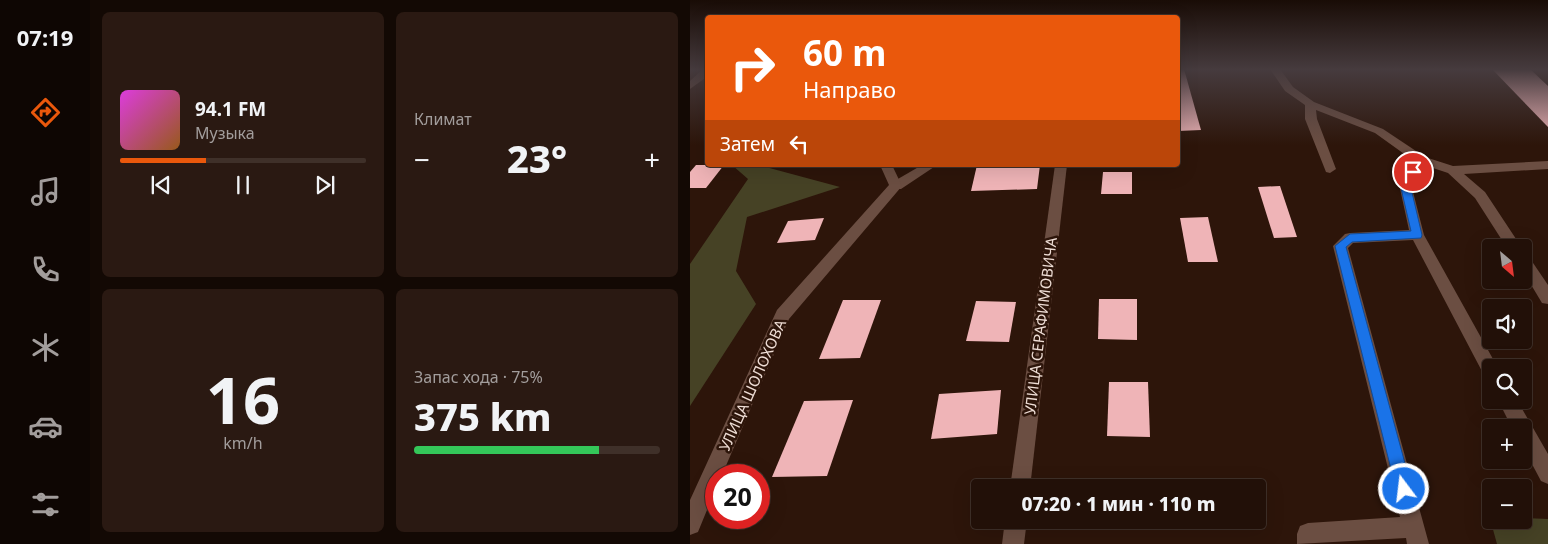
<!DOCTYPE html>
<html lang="ru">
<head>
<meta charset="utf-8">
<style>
  body { margin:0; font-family:"Noto Sans",sans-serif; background:#2a1912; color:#f1f3f6; height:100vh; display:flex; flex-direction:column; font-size:19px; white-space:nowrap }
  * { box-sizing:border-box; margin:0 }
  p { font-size:16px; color:#a29d9c }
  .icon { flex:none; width:28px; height:28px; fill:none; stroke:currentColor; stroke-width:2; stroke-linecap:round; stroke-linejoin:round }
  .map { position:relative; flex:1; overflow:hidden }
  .panel { display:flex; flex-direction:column; gap:12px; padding:12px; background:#130904; width:600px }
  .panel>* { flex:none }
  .hud { position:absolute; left:15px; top:15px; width:475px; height:152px; border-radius:5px; box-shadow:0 5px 20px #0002,0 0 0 1px #3f3029; background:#ea580c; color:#fff; overflow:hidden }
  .needle { width:32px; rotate:152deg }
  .buttons { position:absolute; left:792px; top:239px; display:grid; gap:10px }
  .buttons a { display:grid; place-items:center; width:50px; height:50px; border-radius:5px; background:#221008; box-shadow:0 5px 20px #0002,0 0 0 1px #3f3029; font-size:25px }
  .speed { position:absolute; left:15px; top:464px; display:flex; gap:10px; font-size:25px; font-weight:700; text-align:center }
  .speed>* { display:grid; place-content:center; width:65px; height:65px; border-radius:50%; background:#221008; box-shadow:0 5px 20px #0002,0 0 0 1px #3f3029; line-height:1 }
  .speed .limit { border:8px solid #d22; background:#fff; color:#111 }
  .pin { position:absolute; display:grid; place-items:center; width:42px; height:42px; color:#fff; margin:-21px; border:2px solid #fff; border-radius:50%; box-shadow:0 1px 5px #0007 }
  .me { position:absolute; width:55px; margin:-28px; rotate:345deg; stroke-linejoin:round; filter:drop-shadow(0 0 4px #0008) }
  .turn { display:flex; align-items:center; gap:18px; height:105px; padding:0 15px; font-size:22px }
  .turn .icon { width:65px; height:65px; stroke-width:2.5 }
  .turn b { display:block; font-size:35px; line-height:42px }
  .then { display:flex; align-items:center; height:48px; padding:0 15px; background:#0003; gap:10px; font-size:19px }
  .big { font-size:38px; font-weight:800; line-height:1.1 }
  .panel .card { flex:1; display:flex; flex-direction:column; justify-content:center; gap:8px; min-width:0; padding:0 18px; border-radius:8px; background:#2a1912 }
  .panel .dial { align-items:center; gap:0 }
  .dial b { font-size:65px; line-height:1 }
  .song { display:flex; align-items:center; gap:15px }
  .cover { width:60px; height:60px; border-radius:8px; background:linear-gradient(135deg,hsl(300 70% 55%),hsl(30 70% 35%)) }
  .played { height:5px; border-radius:2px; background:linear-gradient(90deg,#ea580c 35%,#3f3029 35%) }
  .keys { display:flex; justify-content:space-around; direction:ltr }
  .heat { display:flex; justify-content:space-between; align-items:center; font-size:28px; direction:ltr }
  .charge { height:8px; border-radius:4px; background:linear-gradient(90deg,#34c759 75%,#3f3029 0) }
  .panel .tiles { flex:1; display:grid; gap:12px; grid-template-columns:repeat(2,1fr) }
  .trip { position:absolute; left:281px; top:479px; width:295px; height:50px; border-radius:5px; background:#221008; box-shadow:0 5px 20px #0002,0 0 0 1px #3f3029; font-weight:800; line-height:50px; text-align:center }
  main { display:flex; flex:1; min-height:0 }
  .tab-bar { display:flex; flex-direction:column; width:90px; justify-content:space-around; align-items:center; background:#0e0603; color:#a29d9c }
  .tab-bar .icon { width:35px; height:35px }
  .tab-bar .current { color:#ea580c }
  .tab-bar b { font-size:22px; color:#f1f3f6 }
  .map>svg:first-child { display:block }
  .green { fill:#464225 }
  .building { fill:#efb4b7 }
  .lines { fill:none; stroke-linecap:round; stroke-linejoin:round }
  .lane { fill:#6b4e42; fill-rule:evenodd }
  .street { fill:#6b4e42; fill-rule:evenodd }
  .route { fill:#1a73e8; stroke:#114b97 }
  .labels { text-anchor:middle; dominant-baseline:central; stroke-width:5; stroke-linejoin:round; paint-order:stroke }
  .street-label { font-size:15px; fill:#eeddd5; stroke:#2d150a }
</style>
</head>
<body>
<main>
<nav class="tab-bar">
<b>07:19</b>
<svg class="icon current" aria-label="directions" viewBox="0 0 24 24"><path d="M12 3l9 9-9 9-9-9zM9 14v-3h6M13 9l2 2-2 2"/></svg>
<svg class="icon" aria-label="music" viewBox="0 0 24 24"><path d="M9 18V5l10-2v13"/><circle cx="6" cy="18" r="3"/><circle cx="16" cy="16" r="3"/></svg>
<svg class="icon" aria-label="phone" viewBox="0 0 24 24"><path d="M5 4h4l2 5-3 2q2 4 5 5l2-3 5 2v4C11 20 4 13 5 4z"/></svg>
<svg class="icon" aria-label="climate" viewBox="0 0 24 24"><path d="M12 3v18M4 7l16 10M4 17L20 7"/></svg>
<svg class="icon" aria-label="car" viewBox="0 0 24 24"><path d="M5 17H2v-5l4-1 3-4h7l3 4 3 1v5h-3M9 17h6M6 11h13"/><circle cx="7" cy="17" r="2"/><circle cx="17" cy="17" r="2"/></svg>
<svg class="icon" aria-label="filters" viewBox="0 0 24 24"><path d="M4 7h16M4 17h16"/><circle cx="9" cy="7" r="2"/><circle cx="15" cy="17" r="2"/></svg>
</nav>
<section class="panel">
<div class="tiles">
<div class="card">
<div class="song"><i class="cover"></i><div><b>94.1 FM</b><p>Музыка</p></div></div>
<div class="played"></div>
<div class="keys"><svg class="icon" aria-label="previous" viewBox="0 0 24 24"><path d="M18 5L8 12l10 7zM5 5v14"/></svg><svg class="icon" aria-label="pause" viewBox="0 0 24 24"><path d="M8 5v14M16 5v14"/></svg><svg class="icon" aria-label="next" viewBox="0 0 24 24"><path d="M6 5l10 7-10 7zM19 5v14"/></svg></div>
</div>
<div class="card"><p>Климат</p>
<div class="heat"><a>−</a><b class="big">23°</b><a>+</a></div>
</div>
<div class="card dial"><b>16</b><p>km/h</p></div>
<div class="card"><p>Запас хода · 75%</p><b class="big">375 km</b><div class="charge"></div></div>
</div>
</section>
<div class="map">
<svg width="858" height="544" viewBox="0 0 858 544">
  <rect width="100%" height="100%" fill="#2d150a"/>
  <g class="green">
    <path d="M42 165H68L150 187 57 217 46 271 66 304 0 406V264L58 179Z"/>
    <path d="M799 515H801V520H834V518L858 519V544H807Z"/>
  </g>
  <g class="building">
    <path d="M488 69H494L511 130 488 131Z"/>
    <path d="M802 69H840L858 86V127Z"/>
    <path d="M6 165H34L16 188H0V172Z"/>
    <path d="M287 165H350L347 189 281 191Z"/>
    <path d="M413 172H442V194H411Z"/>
    <path d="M590 186 607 237 584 238 568 187Z"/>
    <path d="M518 217 528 262H498L490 218Z"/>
    <path d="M134 218 125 240 87 243 98 221Z"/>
    <path d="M409 299H447V340L408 339Z"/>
    <path d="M153 300H191L170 358 129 359Z"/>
    <path d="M286 301 326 302 319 342 276 341Z"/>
    <path d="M419 382H458L460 437 417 436Z"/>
    <path d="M311 390 307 434 241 439 249 394Z"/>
    <path d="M163 400 137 476 82 477 114 401Z"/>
  </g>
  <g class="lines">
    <g class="lane">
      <path d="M13 69H18V76L0 89V81Z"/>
      <path d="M580 69H590L603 87 624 102 693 129 735 157 763 166 858 161V169L774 174 795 192 832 248H817L785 198 758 173 734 165 721 184 734 235 808 368H801V379L795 377 723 240 663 243 658 248 739 544H717L716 538 607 544V534L610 526 618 523 710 517 643 246 655 234 660 233 719 230 709 184 724 161 685 133 626 110 627 119 646 169 640 173 636 172 615 119V105L595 91Z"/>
      <path d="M232 165H247L211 189H201L200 186 201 183Z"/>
      <path d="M834 255 839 257 858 285V304L852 303 834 273Z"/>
      <path d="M808 400H827L858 454V484L851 481 834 449V428H822Z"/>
    </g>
    <g class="street">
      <path d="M190 165H202L212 186 99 319 32 475H26V488L8 532 0 535V500L87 310 199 185Z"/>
      <path d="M365 165H377L340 488H320Z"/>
      <path d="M315 520H337L334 544H312Z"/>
    </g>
  </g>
  <linearGradient id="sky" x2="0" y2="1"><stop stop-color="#190c06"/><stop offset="0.48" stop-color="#463b3e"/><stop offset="1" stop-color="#463b3e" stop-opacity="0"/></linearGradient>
  <rect width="858" height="145" fill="url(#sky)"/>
  <path class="route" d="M723 169 728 172 720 184 732 235 731 238 662 242 656 247 722 489 719 495 714 497 709 495 706 489 645 246 660 234 721 231 710 184 720 170Z"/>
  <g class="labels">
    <g class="street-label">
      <text transform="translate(350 326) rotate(-83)">УЛИЦА СЕРАФИМОВИЧА</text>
      <text transform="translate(62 385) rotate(-66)">УЛИЦА ШОЛОХОВА</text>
    </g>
  </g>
</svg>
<div class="buttons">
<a><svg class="needle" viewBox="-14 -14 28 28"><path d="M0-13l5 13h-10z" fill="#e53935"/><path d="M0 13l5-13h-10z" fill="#a29d9c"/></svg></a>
<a><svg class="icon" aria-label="sound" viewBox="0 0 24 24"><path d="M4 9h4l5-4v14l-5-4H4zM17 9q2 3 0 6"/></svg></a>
<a><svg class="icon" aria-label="search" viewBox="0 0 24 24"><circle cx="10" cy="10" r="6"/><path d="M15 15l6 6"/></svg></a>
<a>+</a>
<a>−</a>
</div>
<div class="speed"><div class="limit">20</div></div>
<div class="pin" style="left:723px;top:172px;background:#d93025"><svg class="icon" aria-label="arrive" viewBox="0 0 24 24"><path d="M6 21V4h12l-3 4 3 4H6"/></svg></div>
<svg class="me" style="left:714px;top:489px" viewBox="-20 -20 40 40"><circle r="17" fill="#1a73e8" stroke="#fff" stroke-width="3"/><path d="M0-11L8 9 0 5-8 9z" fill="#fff"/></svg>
<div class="trip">07:20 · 1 мин · 110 m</div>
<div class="hud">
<div class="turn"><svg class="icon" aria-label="right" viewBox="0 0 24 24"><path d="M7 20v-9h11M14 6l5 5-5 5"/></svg><div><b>60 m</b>Направо</div></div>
<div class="then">Затем<svg class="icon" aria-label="left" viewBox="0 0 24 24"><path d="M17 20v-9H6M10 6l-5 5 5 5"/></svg></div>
</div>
</div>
</main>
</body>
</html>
